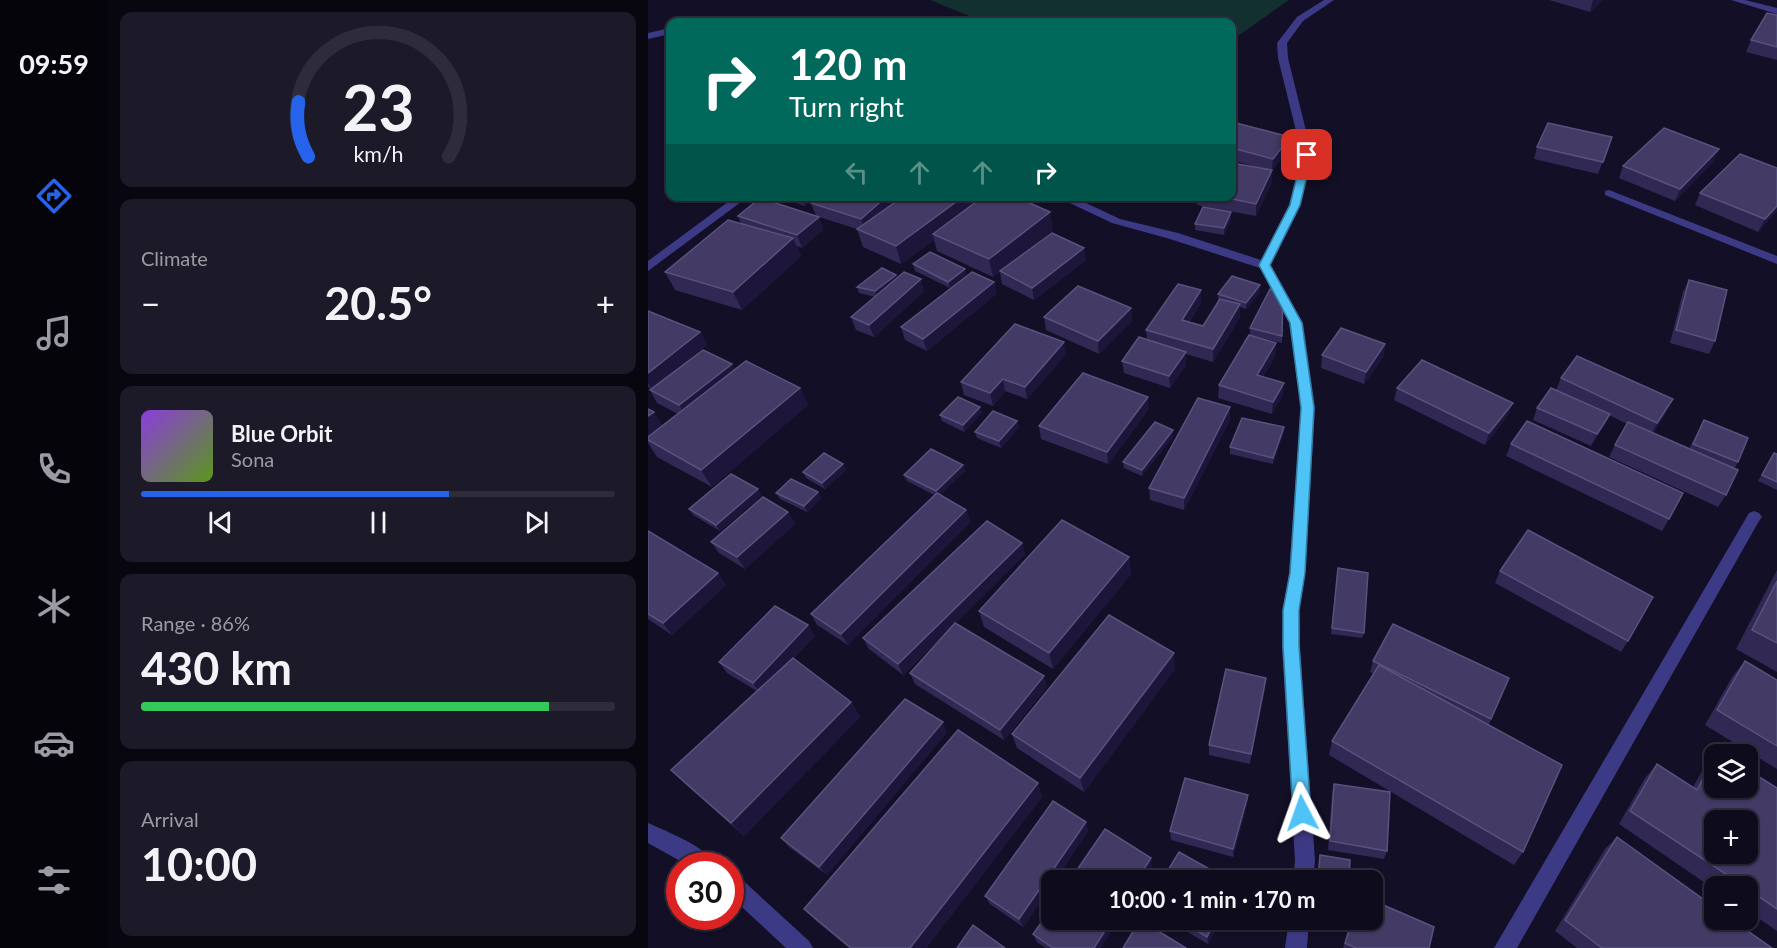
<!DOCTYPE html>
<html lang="en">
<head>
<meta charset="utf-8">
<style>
  body { margin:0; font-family:Lato,sans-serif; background:#1c1929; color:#f1f3f6; height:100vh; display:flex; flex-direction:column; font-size:22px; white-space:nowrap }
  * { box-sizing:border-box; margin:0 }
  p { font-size:20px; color:#9b9ba3 }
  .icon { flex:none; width:33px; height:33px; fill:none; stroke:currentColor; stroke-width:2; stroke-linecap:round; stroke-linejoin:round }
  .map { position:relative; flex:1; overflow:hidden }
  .drawer { display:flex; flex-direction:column; gap:12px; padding:12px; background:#08060f; width:540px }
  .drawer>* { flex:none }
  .hud { position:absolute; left:18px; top:18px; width:570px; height:183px; border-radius:12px; box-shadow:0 2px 4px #0004,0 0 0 2px #2e2b3b; background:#00695c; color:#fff; overflow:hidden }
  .tools { position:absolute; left:1056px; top:744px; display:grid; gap:12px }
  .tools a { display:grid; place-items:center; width:54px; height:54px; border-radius:12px; background:#0e0b1c; box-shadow:0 2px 4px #0004,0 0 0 2px #2e2b3b; font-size:30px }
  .speed { position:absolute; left:18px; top:852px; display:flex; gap:12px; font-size:30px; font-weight:700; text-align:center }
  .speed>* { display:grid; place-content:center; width:78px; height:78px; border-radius:50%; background:#0e0b1c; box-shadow:0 2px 4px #0004,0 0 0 2px #2e2b3b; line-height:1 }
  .speed .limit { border:9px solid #d22; background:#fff; color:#111 }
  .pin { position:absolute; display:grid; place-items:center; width:51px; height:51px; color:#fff; margin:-26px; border-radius:12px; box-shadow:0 3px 9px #0006 }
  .me { position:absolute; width:66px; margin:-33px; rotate:356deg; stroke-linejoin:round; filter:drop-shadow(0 0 4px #0008) }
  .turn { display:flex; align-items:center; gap:21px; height:126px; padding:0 24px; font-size:27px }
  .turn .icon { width:78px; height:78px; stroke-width:2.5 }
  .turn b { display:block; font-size:42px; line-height:51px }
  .lanes { display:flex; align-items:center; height:57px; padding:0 24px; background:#0003; justify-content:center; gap:30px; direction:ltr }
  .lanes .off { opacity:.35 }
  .big { font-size:45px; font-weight:700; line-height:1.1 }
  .drawer .widget { flex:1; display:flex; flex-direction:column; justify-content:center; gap:9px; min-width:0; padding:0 21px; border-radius:12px; background:#1c1929 }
  .drawer .dial { align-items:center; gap:0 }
  .dial svg { height:156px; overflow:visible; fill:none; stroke:#2e2b3b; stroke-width:7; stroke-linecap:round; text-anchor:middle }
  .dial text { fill:#f1f3f6; stroke:none }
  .song { display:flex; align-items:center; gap:18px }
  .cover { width:72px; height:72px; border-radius:9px; background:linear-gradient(135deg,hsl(270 70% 55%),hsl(90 70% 35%)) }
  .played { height:6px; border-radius:3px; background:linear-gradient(90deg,#2563eb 65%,#2e2b3b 65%) }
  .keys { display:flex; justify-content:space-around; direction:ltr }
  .heat { display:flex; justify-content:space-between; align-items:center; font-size:33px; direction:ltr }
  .charge { height:9px; border-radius:4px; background:linear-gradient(90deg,#34c759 86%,#2e2b3b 0) }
  .trip { position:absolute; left:393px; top:870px; width:342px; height:60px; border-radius:12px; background:#0e0b1c; box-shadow:0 2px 4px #0004,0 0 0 2px #2e2b3b; font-weight:700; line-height:60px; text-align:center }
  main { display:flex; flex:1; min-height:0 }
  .tabs { display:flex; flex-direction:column; width:108px; justify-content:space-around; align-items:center; background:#06040b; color:#9b9ba3 }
  .tabs .icon { width:42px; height:42px }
  .tabs .active { color:#2563eb }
  .tabs b { font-size:27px; color:#f1f3f6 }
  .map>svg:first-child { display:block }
  .green { fill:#12302f }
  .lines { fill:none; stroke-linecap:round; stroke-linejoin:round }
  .minor { fill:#3d3a85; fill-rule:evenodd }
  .wall { fill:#312854 }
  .shaded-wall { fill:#1d163a }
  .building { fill:#433a66; stroke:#5a527e; stroke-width:1.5; fill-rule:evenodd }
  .route { fill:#4fc3f7; stroke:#337fa1; stroke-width:1.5 }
</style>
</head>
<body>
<main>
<nav class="tabs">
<b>09:59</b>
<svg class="icon active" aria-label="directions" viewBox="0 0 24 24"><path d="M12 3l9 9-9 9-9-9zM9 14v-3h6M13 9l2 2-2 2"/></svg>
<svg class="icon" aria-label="music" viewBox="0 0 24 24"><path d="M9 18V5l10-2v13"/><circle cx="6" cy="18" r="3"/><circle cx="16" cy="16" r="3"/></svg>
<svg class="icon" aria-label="phone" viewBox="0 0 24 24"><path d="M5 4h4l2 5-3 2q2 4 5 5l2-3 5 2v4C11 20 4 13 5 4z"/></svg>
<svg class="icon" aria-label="climate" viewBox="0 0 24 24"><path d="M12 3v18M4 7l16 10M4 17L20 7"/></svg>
<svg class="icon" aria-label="car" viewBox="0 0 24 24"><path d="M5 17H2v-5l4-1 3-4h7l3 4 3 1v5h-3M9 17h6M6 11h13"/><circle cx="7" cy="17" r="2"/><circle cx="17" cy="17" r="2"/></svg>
<svg class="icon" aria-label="filters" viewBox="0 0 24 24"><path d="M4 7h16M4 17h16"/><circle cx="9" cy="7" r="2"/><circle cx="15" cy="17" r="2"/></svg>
</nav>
<section class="drawer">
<div class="widget dial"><svg viewBox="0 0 100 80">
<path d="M14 69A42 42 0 1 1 86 69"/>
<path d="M14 69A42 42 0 0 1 9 41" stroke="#2563eb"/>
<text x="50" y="56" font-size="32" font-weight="700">23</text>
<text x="50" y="72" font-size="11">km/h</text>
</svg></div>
<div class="widget"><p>Climate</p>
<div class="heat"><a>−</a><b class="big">20.5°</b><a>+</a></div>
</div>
<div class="widget">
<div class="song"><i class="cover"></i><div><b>Blue Orbit</b><p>Sona</p></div></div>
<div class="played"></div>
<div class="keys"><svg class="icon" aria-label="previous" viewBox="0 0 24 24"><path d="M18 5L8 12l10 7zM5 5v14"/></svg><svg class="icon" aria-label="pause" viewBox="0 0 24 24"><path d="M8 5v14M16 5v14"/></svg><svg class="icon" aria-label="next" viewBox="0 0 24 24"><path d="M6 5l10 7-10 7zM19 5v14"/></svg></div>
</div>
<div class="widget"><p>Range · 86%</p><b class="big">430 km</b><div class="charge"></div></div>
<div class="widget"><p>Arrival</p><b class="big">10:00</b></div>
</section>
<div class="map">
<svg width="1129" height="948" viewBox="0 0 1129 948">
  <rect width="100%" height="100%" fill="#130f26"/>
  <path class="green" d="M282 0H641L584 40V22H336Z"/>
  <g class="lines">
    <g class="minor">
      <path d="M676 0H686L655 21 639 43 640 58 664 155 653 205 623 265 655 323 667 408 657 573 651 610 652 646 667 861 665 880H645L647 861 634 646 635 610 641 573 653 408 641 323 612 268 522 239 464 223 407 196H423L472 219 530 233 613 260 641 205 654 155 630 58 629 43 649 17Z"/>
      <path d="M1083 0H1097L1129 8V14Z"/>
      <path d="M22 28V34L0 39V33Z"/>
      <path d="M961 190 1129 256V264L957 195V191Z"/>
      <path d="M88 196H101L0 271V261Z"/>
      <path d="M1106 511 1111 513 1114 517 1111 521 869 948H846L1101 513Z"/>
      <path d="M0 823C18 831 61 848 69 866H41L0 843Z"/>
      <path d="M82 872 89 875 161 941 165 948H138L82 896Z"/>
      <path d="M641 920H661L659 948H637Z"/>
    </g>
  </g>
  <g class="wall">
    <path d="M901 0H955L942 12Z"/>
    <path d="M1129 15V60L1098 52 1103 40Z"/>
    <path d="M584 122 641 149 624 171V182L608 216 549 205V196H584L612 168 584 160Z"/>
    <path d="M964 137 950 174 886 159 889 147Z"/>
    <path d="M1066 161 1027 201 971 178 975 166Z"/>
    <path d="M1129 168V211L1110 232 1047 205 1052 193Z"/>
    <path d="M132 196H168L157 206 133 198Z"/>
    <path d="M172 196H248L249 201 405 230 360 265 436 248 437 261 386 300 354 284 352 272 345 277 289 251 286 240 253 264 215 247 209 229 168 216 163 203Z"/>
    <path d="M583 212V218L576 235 547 230V224Z"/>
    <path d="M90 216 171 217 175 230 154 248 149 246 153 256 94 310 27 290 17 272 93 224Z"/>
    <path d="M265 264 346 282 348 294 279 351 257 340 253 327 302 288 267 271Z"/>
    <path d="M248 275 249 278 276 291 226 337 208 330 203 317 227 297 211 293 209 287Z"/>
    <path d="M1041 280 1067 341 1061 354 1022 343 1035 292Z"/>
    <path d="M612 285V292L598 309 592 307V317L565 362 538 354V365L522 388 476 373 474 361 499 340 498 330 553 290V303L541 322 555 326 570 300V294Z"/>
    <path d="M483 308 484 321 451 354 398 330 396 317Z"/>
    <path d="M0 311 52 332 59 345 7 386 87 369 152 388 160 405 64 487 9 457 0 443V409L15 426 30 414 9 403 2 390 4 389 0 387Z"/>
    <path d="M602 328 634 336V343L602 335Z"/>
    <path d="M628 343 627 356 615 377 635 395 624 414 570 398 571 385Z"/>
    <path d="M737 344 735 357 716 384 673 368 674 355Z"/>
    <path d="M418 354 379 399 357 391 345 406 316 395 313 382Z"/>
    <path d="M913 378 1018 412 1005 433 1041 449 1056 420 1090 462 1086 469 1078 495 1070 507 961 457 967 445 979 424 961 415 956 426 943 446 885 420 889 408 908 390Z"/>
    <path d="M749 388 860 415 837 445 746 400Z"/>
    <path d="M332 407 334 413 316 432 294 421 292 415Z"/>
    <path d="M582 407V420L536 510 502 500 501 488Z"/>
    <path d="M501 409 460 464 393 439 391 426Z"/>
    <path d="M369 421 371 427 353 448 329 438 327 432Z"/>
    <path d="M636 427 635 434 625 464 582 454V447Z"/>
    <path d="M525 430V437L494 476 476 468 475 462Z"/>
    <path d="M863 444 1021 519 1014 531 858 456Z"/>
    <path d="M1126 453 1129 454V490L1110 481Z"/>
    <path d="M195 464 198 470 177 489 158 478 155 472Z"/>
    <path d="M315 465 317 471 292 495 318 510 322 522 200 645 169 625 163 614 286 495 259 481 256 475Z"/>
    <path d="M110 489 113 496 72 531 45 515 41 509Z"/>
    <path d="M170 492 173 498 159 512 132 499 128 493Z"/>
    <path d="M140 512 147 524 97 569 71 553 63 542Z"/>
    <path d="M0 531 70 573 78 585 24 635 0 619Z"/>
    <path d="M374 543 377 554 255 675 221 649 215 638Z"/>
    <path d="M481 557 483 574 405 669 336 627 331 611Z"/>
    <path d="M1129 570V672L1088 649Z"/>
    <path d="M852 571 980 641 973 652 847 583Z"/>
    <path d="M689 574 716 633 714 638 683 634Z"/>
    <path d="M160 625 167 636 145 659 203 702 212 717 96 836 37 784 23 770 109 691 79 673 71 662Z"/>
    <path d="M725 661 861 678 841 724 875 852 866 865 681 755 684 741 726 674 722 672Z"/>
    <path d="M1097 661 1129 680V769L1057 725 1084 677Z"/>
    <path d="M527 669 436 792 369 748 364 734Z"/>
    <path d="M262 673 399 687 356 740 267 684Z"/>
    <path d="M617 688 602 764 561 755V745Z"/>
    <path d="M299 732 179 875 141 847 133 838Z"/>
    <path d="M1066 755V788H1129V931L1100 911V886H1066V889L971 824 997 778 1009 764 1045 787 1057 766Z"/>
    <path d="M390 783 394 797 278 948H201L168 921 156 909Z"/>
    <path d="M686 784 739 851 736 859 680 850 684 794Z"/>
    <path d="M600 795 599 804 585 857 523 840 522 831Z"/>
    <path d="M438 822 440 831 407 880H404V885L375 927 342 904 337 896Z"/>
    <path d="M969 837 1124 948H929L907 931 957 849Z"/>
    <path d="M519 920H572L560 944Z"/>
    <path d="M704 920 781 948H695Z"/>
    <path d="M385 934 453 948H398L389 942Z"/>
  </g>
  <g class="shaded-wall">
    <path d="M945 0H955L942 12Z"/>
    <path d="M642 137 641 149 624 171 625 159Z"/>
    <path d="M1071 149 1066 161 1027 201 1032 189Z"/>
    <path d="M624 170V182L608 216V204Z"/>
    <path d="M158 196H168L157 206 154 199Z"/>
    <path d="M239 196H248L250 202 217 231 213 219Z"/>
    <path d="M316 196H344L285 234 286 240 253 264 248 246Z"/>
    <path d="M1129 206V211L1110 232 1117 219Z"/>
    <path d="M402 212 405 230 345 277 341 259Z"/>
    <path d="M583 212V218L576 235V228Z"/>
    <path d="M171 217 175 230 154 248 149 235Z"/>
    <path d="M145 238 153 256 94 310 85 292Z"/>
    <path d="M436 248 437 261 386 300 384 288Z"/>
    <path d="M317 269 319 276 302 288 300 282Z"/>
    <path d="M248 275 250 281 229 297 227 291Z"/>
    <path d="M273 279 276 291 226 337 221 325Z"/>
    <path d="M346 282 348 294 279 351 275 339Z"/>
    <path d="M612 285V292L598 309V303Z"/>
    <path d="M553 290V303L534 332V320Z"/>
    <path d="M592 304V317L565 362V349Z"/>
    <path d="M483 308 484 321 451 354 450 341Z"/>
    <path d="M52 332 59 345 4 389 0 383V373Z"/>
    <path d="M416 342 418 354 379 399 377 387Z"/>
    <path d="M628 343 627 356 609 388V375Z"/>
    <path d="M737 344 735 357 716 384 718 372Z"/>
    <path d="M538 352V365L522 388 521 376Z"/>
    <path d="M84 364 91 376 39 418 31 405Z"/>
    <path d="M355 379 357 391 345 406 342 393Z"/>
    <path d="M636 383 635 395 624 414 625 402Z"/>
    <path d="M152 388 160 405 64 487 53 470Z"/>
    <path d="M500 397 501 409 460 464 459 452Z"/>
    <path d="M1025 399 1018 412 1003 435 1009 423Z"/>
    <path d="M865 403 860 415 837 445 841 433Z"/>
    <path d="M332 407 334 413 316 432 315 425Z"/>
    <path d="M582 407V420L536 510V498Z"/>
    <path d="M6 412 17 430 0 440V416Z"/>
    <path d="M962 414 956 426 943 446 949 434Z"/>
    <path d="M369 421 371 427 353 448 351 441Z"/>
    <path d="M636 427 635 434 625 464V458Z"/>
    <path d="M525 430V437L494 476V470Z"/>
    <path d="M195 464 198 470 177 489 174 483Z"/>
    <path d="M315 465 317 471 290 497 288 491Z"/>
    <path d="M110 489 113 496 72 531 68 525Z"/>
    <path d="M170 492 173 498 159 512 156 506Z"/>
    <path d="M318 510 322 522 200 645 193 634Z"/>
    <path d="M140 512 147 524 97 569 89 557Z"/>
    <path d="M374 543 377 554 255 675 250 664Z"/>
    <path d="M481 557 483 574 405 669 401 653Z"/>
    <path d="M70 573 78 585 24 635 15 623Z"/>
    <path d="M160 625 167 636 113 694 105 683Z"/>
    <path d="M526 653 527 669 436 792 432 778Z"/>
    <path d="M396 676 399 687 356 740 352 730Z"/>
    <path d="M618 678 617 688 602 764 603 754Z"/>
    <path d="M203 702 212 717 96 836 83 823Z"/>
    <path d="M295 722 299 732 179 875 171 867Z"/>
    <path d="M390 783 394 797 278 948H262Z"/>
    <path d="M600 795 599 804 585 857V849Z"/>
    <path d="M438 822 440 831 407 880H404V885L375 927 371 919Z"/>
    <path d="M503 858 504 867 496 880H489Z"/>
    <path d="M464 920H471L453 948H446Z"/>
    <path d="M568 920H572L560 944 559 937Z"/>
  </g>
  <g class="building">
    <path d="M1119 13 1129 15V47L1103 40Z"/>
    <path d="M584 122 642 137 625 159 584 148Z"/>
    <path d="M900 123 964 137 955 162 889 147Z"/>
    <path d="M1016 128 1071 149 1032 189 975 166Z"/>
    <path d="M1092 154 1129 168V206L1117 219 1052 193Z"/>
    <path d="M584 163 624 170 608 204 570 196H584Z"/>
    <path d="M146 196H158L154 199Z"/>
    <path d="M172 196H239L213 219 163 203Z"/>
    <path d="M256 196H316L248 246 209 229Z"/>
    <path d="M336 196H366L402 212 341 259 285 234Z"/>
    <path d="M112 198 171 217 149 235 90 216Z"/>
    <path d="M555 207 583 212 576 228 547 224Z"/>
    <path d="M80 220 145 238 85 292 17 272Z"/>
    <path d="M404 233 436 248 384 288 352 271Z"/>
    <path d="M282 252 317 269 300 282 265 264Z"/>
    <path d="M234 268 248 275 227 291 209 287Z"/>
    <path d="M256 272 273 279 221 325 203 317Z"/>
    <path d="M324 272 346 282 275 339 253 327Z"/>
    <path d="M584 276 612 285 598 303 570 294Z"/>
    <path d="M1041 280 1079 290 1067 341 1028 330Z"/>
    <path d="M530 284 553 290 534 320 555 326 572 299 592 304 565 349 498 330Z"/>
    <path d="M430 286 483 308 450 341 396 317Z"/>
    <path d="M622 289 635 292 634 336 602 328Z"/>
    <path d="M0 311 52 332 0 373Z"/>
    <path d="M367 324 416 342 377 387 355 379 342 393 313 382Z"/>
    <path d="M693 328 737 344 718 372 674 355Z"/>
    <path d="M601 335 628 343 609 375 636 383 625 402 571 385Z"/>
    <path d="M491 337 538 352 521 376 474 361Z"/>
    <path d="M55 350 84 364 31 405 2 390Z"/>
    <path d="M929 356 1025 399 1009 423 913 378Z"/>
    <path d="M774 360 865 403 841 433 749 388Z"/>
    <path d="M98 361 152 388 53 470 0 440V437Z"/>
    <path d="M435 373 500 397 459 452 391 426Z"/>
    <path d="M903 388 962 414 949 434 889 408Z"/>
    <path d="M310 397 332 407 315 425 292 415Z"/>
    <path d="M550 398 582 407 536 498 501 488Z"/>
    <path d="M0 409 6 412 0 416Z"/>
    <path d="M345 411 369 421 351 441 327 432Z"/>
    <path d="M594 418 636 427 625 458 582 447Z"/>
    <path d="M1056 420 1100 438 1090 462 1045 444Z"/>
    <path d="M879 421 1035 493 1021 519 863 444Z"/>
    <path d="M507 422 525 430 494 470 475 462Z"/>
    <path d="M980 422 1090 470 1078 495 967 445Z"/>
    <path d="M283 449 315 465 288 491 256 475Z"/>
    <path d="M176 453 195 464 174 483 155 472Z"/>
    <path d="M1126 453 1129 454V482L1114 475Z"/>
    <path d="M83 474 110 489 68 525 41 509Z"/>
    <path d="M143 479 170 492 156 506 128 493Z"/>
    <path d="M289 493 318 510 193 634 163 614Z"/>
    <path d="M115 497 140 512 89 557 63 542Z"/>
    <path d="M414 520 481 557 401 653 331 611Z"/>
    <path d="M339 521 374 543 250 664 215 638Z"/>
    <path d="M880 530 1005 597 980 641 852 571Z"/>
    <path d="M0 531 70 573 15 623 0 614Z"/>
    <path d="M690 568 720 573 716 633 684 628Z"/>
    <path d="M1129 581V643L1104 630Z"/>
    <path d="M127 606 160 625 105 683 71 662Z"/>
    <path d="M461 615 526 653 432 778 364 734Z"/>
    <path d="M307 623 396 676 352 730 262 673Z"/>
    <path d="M745 624 861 678 843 719 725 661Z"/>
    <path d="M145 658 203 702 83 823 23 770Z"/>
    <path d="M1097 661 1129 680V746L1069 710Z"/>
    <path d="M731 665 914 765 875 852 684 741Z"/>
    <path d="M578 669 618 678 603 754 561 745Z"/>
    <path d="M257 699 295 722 171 867 133 838Z"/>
    <path d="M310 730 390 783 262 948H203L156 909Z"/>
    <path d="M1066 758V788H1100V770L1129 788V909L1100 889V886H1096L982 811 1009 764 1049 790ZM1066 820H1100V854H1066Z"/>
    <path d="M537 778 600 795 585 849 522 831Z"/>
    <path d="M686 784 742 792 739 851 682 841Z"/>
    <path d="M405 801 438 822 371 919 337 896Z"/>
    <path d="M457 829 503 858 489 880H422Z"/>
    <path d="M969 837 1066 907V920H1084L1124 948H954L917 920Z"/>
    <path d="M531 852 581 880H514Z"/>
    <path d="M672 855 702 860 701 880H670Z"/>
    <path d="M724 900 786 927 781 948H708L697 943 704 920H724Z"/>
    <path d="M404 908V920H464L446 948H405L385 934Z"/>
    <path d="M492 920 538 948H475Z"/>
    <path d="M531 920H568L559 937Z"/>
    <path d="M325 925 357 948H309Z"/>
  </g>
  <path class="route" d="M659 152 664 155 652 205 622 265 654 323 666 408 657 573 651 610V646L663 813 660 819 654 822 648 819 645 813 635 646V610L642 573 653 408 642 323 611 265 642 205 654 155Z"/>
</svg>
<div class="tools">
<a><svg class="icon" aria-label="layers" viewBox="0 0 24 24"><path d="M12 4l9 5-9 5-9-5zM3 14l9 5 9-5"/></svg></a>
<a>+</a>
<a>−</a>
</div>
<div class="speed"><div class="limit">30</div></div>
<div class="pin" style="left:659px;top:155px;background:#d93025"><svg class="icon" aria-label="arrive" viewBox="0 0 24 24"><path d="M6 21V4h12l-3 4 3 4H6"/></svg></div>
<svg class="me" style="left:654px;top:813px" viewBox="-20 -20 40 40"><path d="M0-17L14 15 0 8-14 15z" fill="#4fc3f7" stroke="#fff" stroke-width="4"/></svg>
<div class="trip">10:00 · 1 min · 170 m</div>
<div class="hud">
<div class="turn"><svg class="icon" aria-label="right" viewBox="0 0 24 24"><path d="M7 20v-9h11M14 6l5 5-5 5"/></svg><div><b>120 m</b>Turn right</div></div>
<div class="lanes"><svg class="icon off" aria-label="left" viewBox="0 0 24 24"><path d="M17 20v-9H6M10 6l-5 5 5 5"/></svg><svg class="icon off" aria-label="ahead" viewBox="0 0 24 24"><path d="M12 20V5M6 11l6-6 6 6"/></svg><svg class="icon off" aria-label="ahead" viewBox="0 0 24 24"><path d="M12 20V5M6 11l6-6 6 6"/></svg><svg class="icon" aria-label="right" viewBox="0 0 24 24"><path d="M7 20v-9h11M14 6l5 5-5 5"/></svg></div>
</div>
</div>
</main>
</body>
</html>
